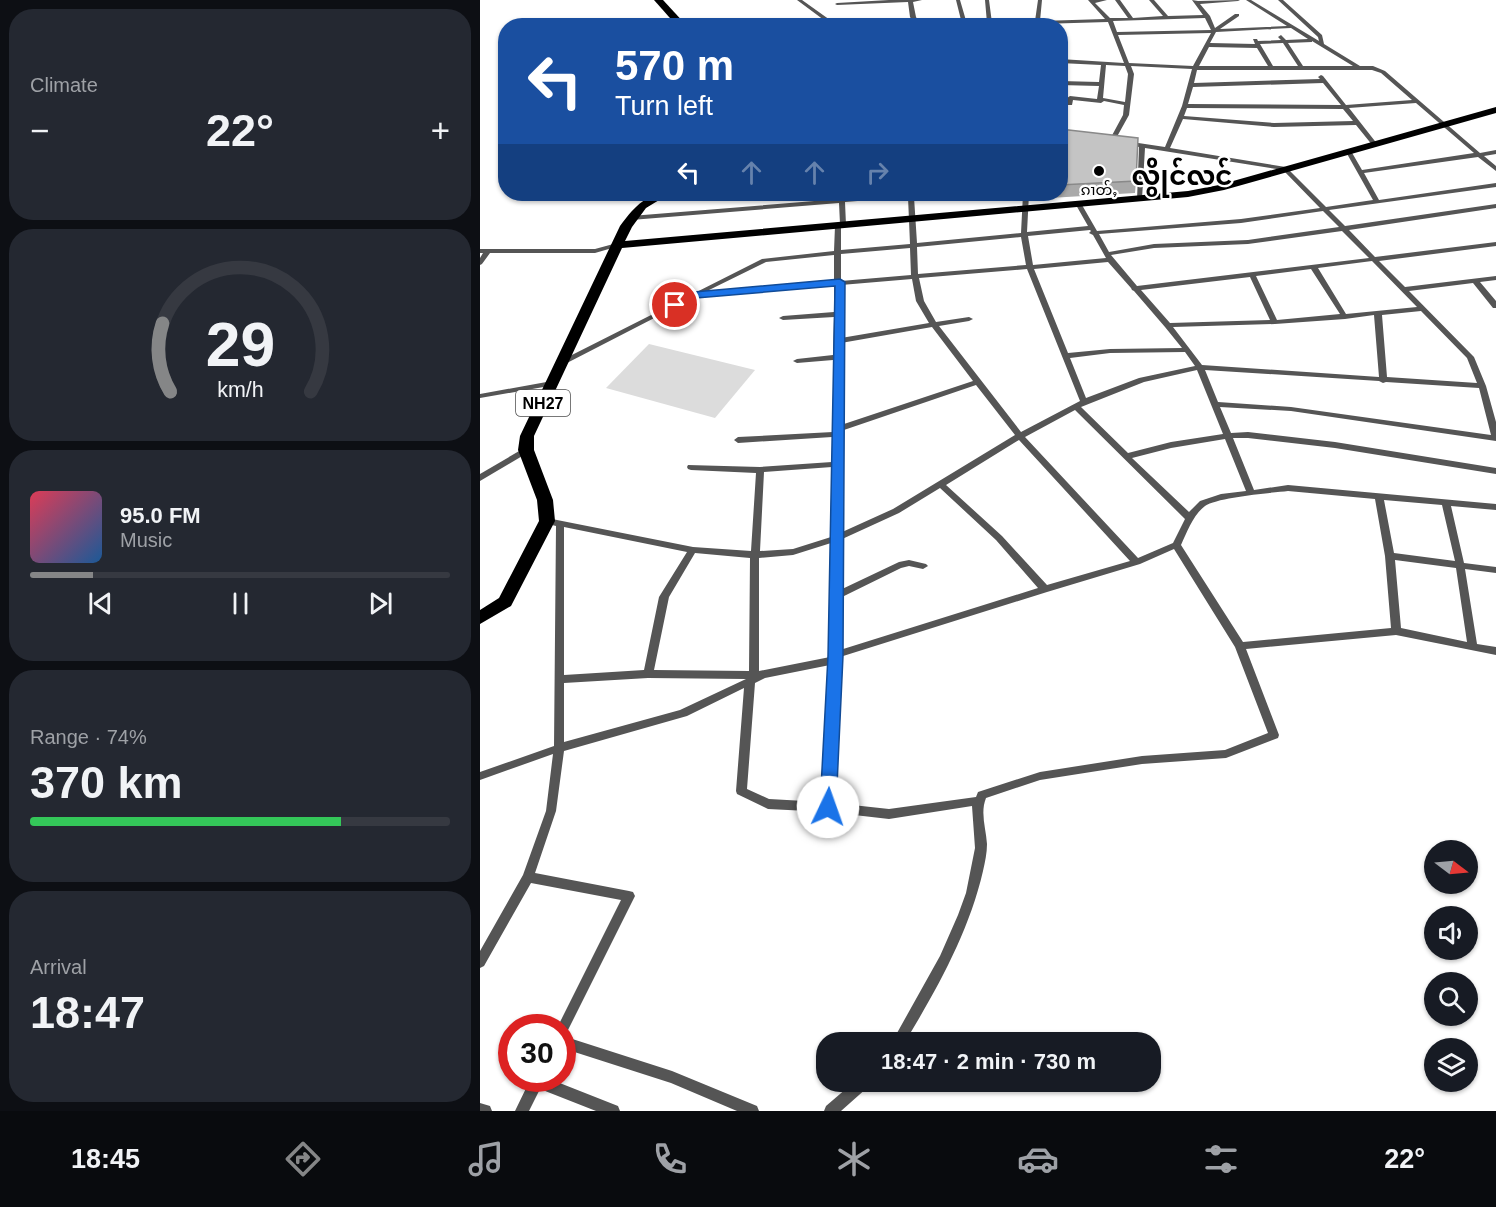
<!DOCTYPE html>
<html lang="en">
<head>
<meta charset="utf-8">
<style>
  body { margin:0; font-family:Helvetica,"Noto Sans Myanmar",sans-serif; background:#242831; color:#f1f3f6; height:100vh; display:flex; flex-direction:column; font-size:22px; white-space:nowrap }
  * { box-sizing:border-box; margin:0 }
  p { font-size:20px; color:#9ea1a6 }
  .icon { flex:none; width:33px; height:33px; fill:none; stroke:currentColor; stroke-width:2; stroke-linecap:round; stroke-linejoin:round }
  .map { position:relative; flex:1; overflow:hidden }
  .sheet { display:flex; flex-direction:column; gap:9px; padding:9px; background:#0d0f14; width:480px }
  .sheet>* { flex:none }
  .hud { position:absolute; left:18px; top:18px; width:570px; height:183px; border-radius:24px; box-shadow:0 2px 4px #0004; background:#1a4fa0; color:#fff; overflow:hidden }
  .needle { width:39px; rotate:106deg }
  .buttons { position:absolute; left:944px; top:840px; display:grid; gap:12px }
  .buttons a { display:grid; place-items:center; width:54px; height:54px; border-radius:50%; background:#171b24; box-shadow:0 2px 4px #0004; font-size:30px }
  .speed { position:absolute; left:18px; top:1014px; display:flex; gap:12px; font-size:30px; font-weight:700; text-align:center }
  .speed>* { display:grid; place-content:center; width:78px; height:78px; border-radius:50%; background:#171b24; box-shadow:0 2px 4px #0004; line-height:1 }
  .speed .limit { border:9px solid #d22; background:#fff; color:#111 }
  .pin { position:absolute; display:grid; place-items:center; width:51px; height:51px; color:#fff; margin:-26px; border:3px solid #fff; border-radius:50%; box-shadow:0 2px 6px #0007 }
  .me { position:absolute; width:66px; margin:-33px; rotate:3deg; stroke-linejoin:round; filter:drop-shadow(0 0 4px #0008) }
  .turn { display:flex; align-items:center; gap:21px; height:126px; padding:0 18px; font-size:27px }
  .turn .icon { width:78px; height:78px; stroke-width:2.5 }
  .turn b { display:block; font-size:42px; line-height:51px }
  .lanes { display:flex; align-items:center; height:57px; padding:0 18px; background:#0003; justify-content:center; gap:30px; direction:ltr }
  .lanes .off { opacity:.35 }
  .big { font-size:45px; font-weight:700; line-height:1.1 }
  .sheet .card { flex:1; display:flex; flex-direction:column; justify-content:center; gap:9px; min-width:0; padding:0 21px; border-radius:24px; background:#242831 }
  .sheet .dial { align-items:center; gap:0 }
  .dial svg { height:156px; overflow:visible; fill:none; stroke:#363941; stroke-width:7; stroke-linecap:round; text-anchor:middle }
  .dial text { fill:#f1f3f6; stroke:none }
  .song { display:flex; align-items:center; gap:18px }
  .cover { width:72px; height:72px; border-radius:9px; background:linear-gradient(135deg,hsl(350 70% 55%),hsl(210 70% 35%)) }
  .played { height:6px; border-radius:3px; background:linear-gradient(90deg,#858687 15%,#363941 15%) }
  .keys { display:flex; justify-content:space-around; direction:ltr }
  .heat { display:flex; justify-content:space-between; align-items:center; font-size:33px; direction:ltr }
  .charge { height:9px; border-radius:4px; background:linear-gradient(90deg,#34c759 74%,#363941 0) }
  .trip { position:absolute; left:336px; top:1032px; width:345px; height:60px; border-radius:24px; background:#171b24; box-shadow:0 2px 4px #0004; font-weight:700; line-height:60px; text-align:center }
  .tabs { display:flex; height:96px; justify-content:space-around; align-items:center; background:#090b0e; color:#9ea1a6 }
  .tabs .icon { width:42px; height:42px }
  .tabs .current { color:#858687 }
  .tabs b { font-size:27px; color:#f1f3f6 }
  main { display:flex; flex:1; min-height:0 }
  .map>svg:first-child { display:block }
  .green { fill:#dcdcdc }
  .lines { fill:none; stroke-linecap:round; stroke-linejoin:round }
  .minor { fill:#555; fill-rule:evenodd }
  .trunk { fill:#000; fill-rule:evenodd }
  .wall { fill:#a9a9a9 }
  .building { fill:#c4c4c4; stroke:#898989; stroke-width:1.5 }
  .route { fill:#1a73e8; stroke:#114b97; stroke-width:1.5 }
  .poi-dot { fill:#000; stroke:#fff; stroke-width:2 }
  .labels { text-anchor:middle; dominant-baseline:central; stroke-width:4.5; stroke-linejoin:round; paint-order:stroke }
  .far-poi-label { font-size:15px; fill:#000; stroke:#fff }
  .shield { fill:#fff; stroke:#4c4c4c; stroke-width:1.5 }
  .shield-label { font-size:16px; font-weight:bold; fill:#000 }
  .far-town-label { font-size:26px; font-weight:bold; fill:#000; stroke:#fff }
</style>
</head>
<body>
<main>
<section class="sheet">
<div class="card"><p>Climate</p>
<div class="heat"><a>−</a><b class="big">22°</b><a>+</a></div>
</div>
<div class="card dial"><svg viewBox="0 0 100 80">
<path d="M14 69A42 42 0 1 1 86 69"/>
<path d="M14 69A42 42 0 0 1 10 34" stroke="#858687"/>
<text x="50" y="56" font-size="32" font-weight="700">29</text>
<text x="50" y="72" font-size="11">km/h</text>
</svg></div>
<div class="card">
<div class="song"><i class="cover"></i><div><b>95.0 FM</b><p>Music</p></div></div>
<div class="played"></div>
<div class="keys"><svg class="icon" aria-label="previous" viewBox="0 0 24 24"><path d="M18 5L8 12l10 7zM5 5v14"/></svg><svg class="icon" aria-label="pause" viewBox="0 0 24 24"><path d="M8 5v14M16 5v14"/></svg><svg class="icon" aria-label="next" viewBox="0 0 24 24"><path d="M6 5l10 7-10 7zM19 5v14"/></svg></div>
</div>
<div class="card"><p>Range · 74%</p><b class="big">370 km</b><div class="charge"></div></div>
<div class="card"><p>Arrival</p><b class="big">18:47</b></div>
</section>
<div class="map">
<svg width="1016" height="1111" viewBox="0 0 1016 1111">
  <rect width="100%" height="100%" fill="#fff"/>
  <path class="green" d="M169 344 275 370 235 418 126 388Z"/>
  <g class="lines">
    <g class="minor">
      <path d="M317 0H322L350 20 392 26H374L355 23 358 26H352Z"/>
      <path d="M409 0H442L433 2 436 17 441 26H436L430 17 428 2 357 5 355 4 357 3Z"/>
      <path d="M476 0H480L487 24 507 23 505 0H509L512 23 555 21 558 0H562L560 21 625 19 608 0H627L615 3 630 18H648L635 0H640L653 18 683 16 669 0H674L688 16 723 15 712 0 718 1 760 0 758 1 720 4 730 16 735 28 755 14H759V16L740 29 807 26 766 0H771L839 41 838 37 798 0H803L842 35 844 44 880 66H893L905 71 1000 153 1016 150V154L1004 156 1016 166V171L998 157 884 173 899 200 1016 183V187L849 210 865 226 1016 204V208L869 230 895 257 1016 242V246L899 261 925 287 1016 276V280L1000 282 1016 301V308H1013L993 283 929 291 994 357 1006 386 1016 422V441L811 411 740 407 751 433 768 432 855 442 1016 468V474L855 448 768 438H753L774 490 808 485 1016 504V510L971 506 984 563 1016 567V573L985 569 997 644 1016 647V655L916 635 766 649 799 735 798 738 746 758 662 764 560 780 506 798C500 813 506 828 507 844 507 853 505 862 503 871 489 932 457 989 425 1042H412L460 956 478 915 486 893 495 848 492 806 409 819 348 812 288 809 257 794 256 791 264 688 207 716 84 751 76 811 55 873 149 891 153 892 155 896 86 1034 83 1036 192 1071 277 1106 279 1111H257L191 1083 82 1048V1028H77L141 900 51 883 4 966 0 968V951L43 875 66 811 73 754 0 780V772L74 746 76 526 64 523 63 521 64 519 67 518 213 547 271 551 276 473 211 470 208 469 207 467 208 465 280 467 352 462V437L258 443 254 440 258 437 353 432V360L317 363 313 361 317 359 353 355 354 317 303 320 299 318 303 316 354 312V286L217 296 85 364H82L78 362 282 259 354 251 355 226 360 224 359 203 151 220 148 218 151 216 359 199V196L362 194 364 195 365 199 427 194H447L446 195 434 197 437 243 541 233 543 194H549L547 232 608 226 596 205 599 203 602 205 617 231 761 219 840 208 803 170 665 148 662 199 657 200 659 147 642 143 645 141 685 147 702 106 712 69 651 66 654 74 649 115 634 142H630L629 141 643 115 644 105 624 101 621 103 593 100 592 105H580V101L587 102V98L590 96 617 99 619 86 580 85V81L619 82 621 65 580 63V59L644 63 628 22 560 24V26H479L482 24ZM725 18 731 30 637 32 633 21ZM811 28 828 39 806 40 801 35 798 37 801 40 778 41 777 39H773L775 44 730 43 736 32ZM731 33 713 66 649 63 638 35ZM832 42V41L873 66H823L808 43ZM803 43 818 66H793L780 44ZM729 47 777 48 788 66H719ZM626 65 645 66 648 74 645 102 623 98ZM717 70H892L901 73 932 100 866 105 843 76 841 75 838 77 840 79 714 83ZM843 83 861 105 708 104 713 87ZM936 103 994 153 882 170 871 151H867L866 152 893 200 846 207 810 171 813 169 812 168 690 148 703 119 794 127 876 125 893 146 895 147 898 145 869 108ZM707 108 863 109 873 121 794 123 704 116ZM428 197 430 244 361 250V227L366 225 365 202ZM843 211 859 227 768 240 674 244 629 252 619 234 761 223ZM610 230 611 231 609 233 613 235 626 258 553 265 548 236ZM862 231 889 258 657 286 631 255 674 248 768 244ZM541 237 546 265 438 274 437 247ZM430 248 431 275 361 281V254ZM354 255V281L225 292 286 262ZM892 261 937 307 866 314 838 268ZM628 262 651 288 652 290 654 291 685 327 702 348 630 349 588 353 554 269ZM547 269 600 401 541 432 459 326 489 321 493 319 489 317 456 322 444 301 439 278ZM831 269 860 314 797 320 776 276ZM770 277 790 320 690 323 661 290ZM432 279 436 301 449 323 361 338V316L363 314 361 312V285ZM941 311 987 358 997 383 907 377 902 315ZM894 315 899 377 722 365 693 327 795 324 865 319ZM452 327 493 381 361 425V343ZM705 352 715 366 659 378 606 398 590 358 630 353ZM717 370 743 434 691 442 648 453 601 407 664 382ZM725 370 899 381 903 383 906 382 999 388 1011 435 811 407 738 402ZM496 385 535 435 413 509 360 533 361 431ZM595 410 705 519 693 543 658 558 545 437ZM745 439 766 491 741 494 720 501 709 512 652 458 691 448ZM539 440 650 561 567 585 522 536 466 485ZM352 467 351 537 313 549 280 551 284 472ZM460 488 516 540 558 588 360 650V598L421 568 429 566 443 569 448 566 446 564 429 560 419 562 360 590V540L419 513ZM808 491 895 499 905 556 911 628 763 642 701 545C707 532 713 515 725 506 738 497 790 493 808 491ZM904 500 962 505 975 561 914 553ZM84 527 207 552 179 597 164 670 84 675ZM351 543 350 657 279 671V558L313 555ZM694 549 755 647 788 733 745 750 662 756 560 772 498 792 496 797 409 809 354 803 360 657 567 592 660 564ZM215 553 270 558 269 671 174 670 189 597ZM915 560 976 568 987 642 921 628ZM350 665 343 802 289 799 267 789 275 683 285 678ZM168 678 266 679 200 710 84 742V683Z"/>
      <path d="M156 194H164L177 198 174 200Z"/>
      <path d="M137 243 139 244V246L115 253H10L2 264 0 265V258L3 253H0V249H115Z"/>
      <path d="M72 381H75L76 383 75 385 0 398V394Z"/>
      <path d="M46 447 50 450 49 452 0 481V474Z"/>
      <path d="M51 1078H67L138 1106 140 1111H116L60 1089 49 1111H35Z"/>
      <path d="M374 1082H389L388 1087 361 1111H344L346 1106Z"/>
      <path d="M0 1103 10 1106 12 1111H0Z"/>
    </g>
    <g class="trunk">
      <path d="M174 0H183L207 26H197Z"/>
      <path d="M1016 107V113L744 190 708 197 142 248 54 436V450L73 500 75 521 31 606 0 624V610L19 598 59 521 57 500 38 450 40 436 140 226C153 209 166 192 189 194L166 208 152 227 145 241 708 191 739 185Z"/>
    </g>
  </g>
  <path class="wall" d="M580 129 656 181 655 193 552 199V194H580Z"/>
  <path class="building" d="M580 129 658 138 656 181 580 185Z"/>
  <path class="route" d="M360 279 365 282 363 656 356 807 354 812H342L340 807 348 656 355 286 216 298 195 308 189 305 214 292Z"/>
  <circle class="poi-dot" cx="619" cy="171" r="6"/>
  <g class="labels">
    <g class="far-poi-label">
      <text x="619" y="189">ၵၢတ်ႇ</text>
    </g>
    <rect class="shield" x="36" y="390" width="54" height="26" rx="4.5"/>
    <g class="shield-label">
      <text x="63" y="403">NH27</text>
    </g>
    <g class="far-town-label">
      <text x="702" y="176">လွိုင်လင်</text>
    </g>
  </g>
</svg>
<div class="buttons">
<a><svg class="needle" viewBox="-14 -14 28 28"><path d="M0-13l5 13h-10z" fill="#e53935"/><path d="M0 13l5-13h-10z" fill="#9ea1a6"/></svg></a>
<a><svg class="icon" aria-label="sound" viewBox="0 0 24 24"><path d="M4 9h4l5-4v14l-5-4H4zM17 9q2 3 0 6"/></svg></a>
<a><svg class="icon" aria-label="search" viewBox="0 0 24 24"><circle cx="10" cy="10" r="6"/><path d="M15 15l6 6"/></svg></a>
<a><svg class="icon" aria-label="layers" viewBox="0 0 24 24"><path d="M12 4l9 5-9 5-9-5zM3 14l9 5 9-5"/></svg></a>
</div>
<div class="speed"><div class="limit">30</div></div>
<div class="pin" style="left:195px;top:305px;background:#d93025"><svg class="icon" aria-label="arrive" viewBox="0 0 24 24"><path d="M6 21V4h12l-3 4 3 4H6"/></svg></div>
<svg class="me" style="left:348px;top:807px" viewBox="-20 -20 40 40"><circle r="19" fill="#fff"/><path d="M0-13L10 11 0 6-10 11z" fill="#1a73e8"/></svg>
<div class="trip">18:47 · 2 min · 730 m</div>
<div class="hud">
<div class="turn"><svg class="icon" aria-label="left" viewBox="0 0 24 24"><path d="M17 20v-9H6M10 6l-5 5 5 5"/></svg><div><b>570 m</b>Turn left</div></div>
<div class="lanes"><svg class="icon" aria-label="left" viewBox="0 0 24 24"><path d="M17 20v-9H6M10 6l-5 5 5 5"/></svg><svg class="icon off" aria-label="ahead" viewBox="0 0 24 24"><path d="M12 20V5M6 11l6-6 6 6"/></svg><svg class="icon off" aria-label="ahead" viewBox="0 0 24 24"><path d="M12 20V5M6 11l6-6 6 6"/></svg><svg class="icon off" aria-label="right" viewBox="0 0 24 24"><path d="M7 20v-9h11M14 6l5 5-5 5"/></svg></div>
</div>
</div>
</main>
<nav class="tabs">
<b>18:45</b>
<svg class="icon current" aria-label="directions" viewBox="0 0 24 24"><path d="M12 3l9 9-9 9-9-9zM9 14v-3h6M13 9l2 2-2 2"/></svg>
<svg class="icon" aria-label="music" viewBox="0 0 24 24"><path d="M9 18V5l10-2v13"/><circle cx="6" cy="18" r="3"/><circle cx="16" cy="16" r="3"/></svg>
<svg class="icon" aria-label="phone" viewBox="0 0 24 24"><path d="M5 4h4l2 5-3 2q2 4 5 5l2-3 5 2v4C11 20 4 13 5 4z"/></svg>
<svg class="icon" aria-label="climate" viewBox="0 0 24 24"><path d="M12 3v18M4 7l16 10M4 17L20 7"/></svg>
<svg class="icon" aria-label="car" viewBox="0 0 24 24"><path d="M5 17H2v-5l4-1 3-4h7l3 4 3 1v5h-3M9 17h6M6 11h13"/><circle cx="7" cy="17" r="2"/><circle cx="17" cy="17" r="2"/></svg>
<svg class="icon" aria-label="filters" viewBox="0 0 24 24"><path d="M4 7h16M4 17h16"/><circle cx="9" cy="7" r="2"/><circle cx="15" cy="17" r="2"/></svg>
<b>22°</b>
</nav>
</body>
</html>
